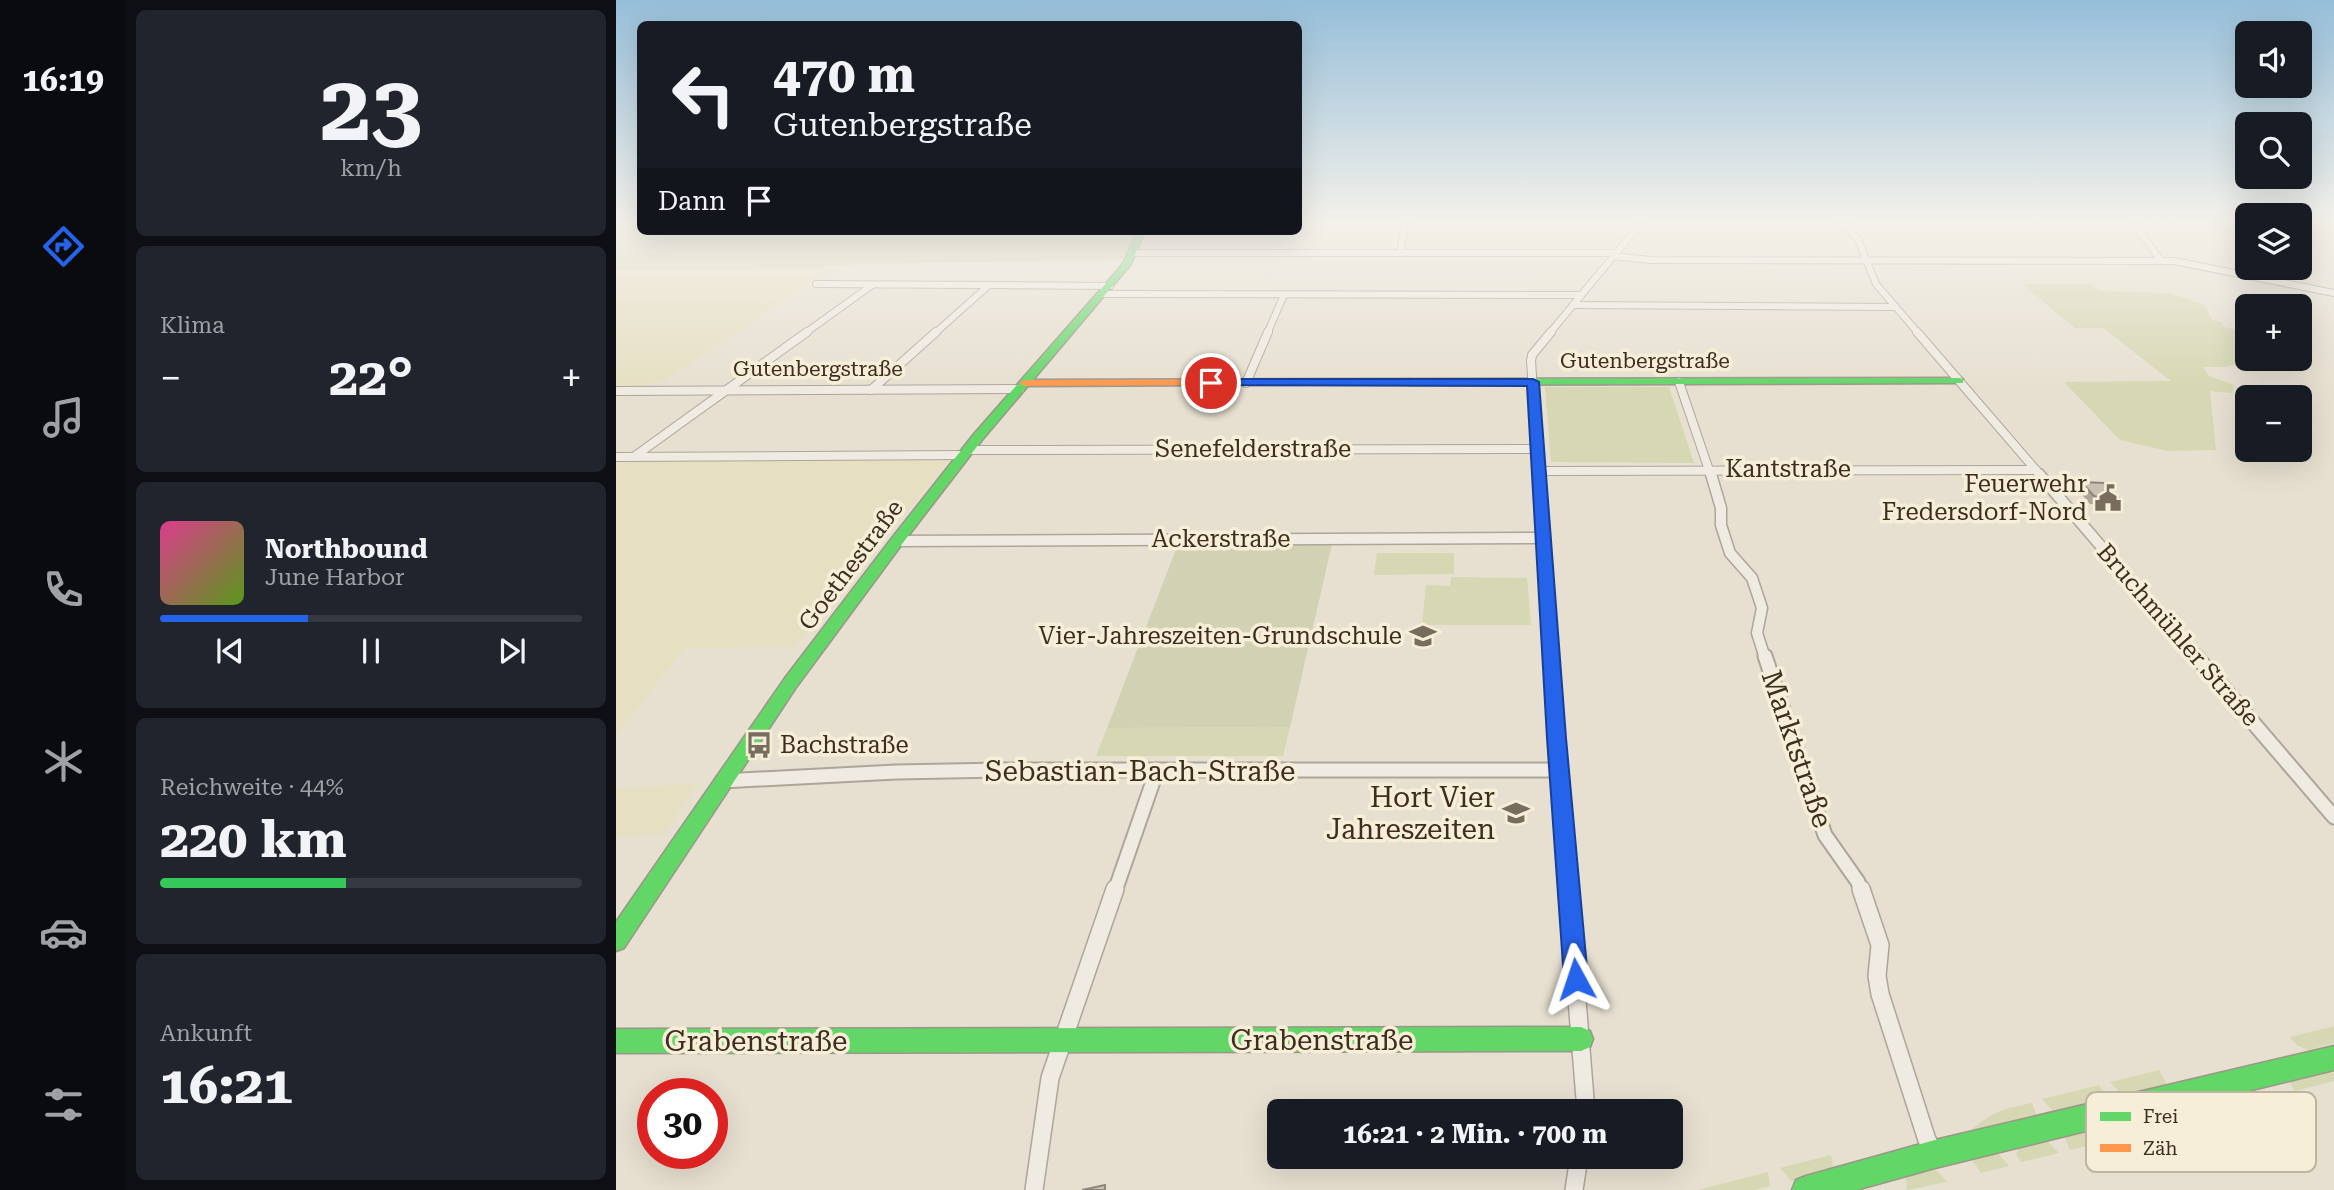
<!DOCTYPE html>
<html lang="de">
<head>
<meta charset="utf-8">
<style>
  body { margin:0; font-family:"Roboto Serif",serif; background:#20242c; color:#f1f3f6; height:100vh; display:flex; flex-direction:column; font-size:26px; white-space:nowrap }
  * { box-sizing:border-box; margin:0 }
  p { font-size:23px; color:#9ea1a6 }
  .icon { flex:none; width:38px; height:38px; fill:none; stroke:currentColor; stroke-width:2; stroke-linecap:round; stroke-linejoin:round }
  .map { position:relative; flex:1; overflow:hidden }
  .panel { display:flex; flex-direction:column; gap:10px; padding:10px; background:#0d0f14; width:490px }
  .panel>* { flex:none }
  .guide { position:absolute; left:21px; top:21px; width:665px; height:214px; border-radius:10px; box-shadow:0 7px 28px #0002; background:#171b24; color:#f1f3f6; overflow:hidden }
  .buttons { position:absolute; left:1619px; top:21px; display:grid; gap:14px }
  .buttons a { display:grid; place-items:center; width:77px; height:77px; border-radius:10px; background:#171b24; box-shadow:0 7px 28px #0002; font-size:35px }
  .speed { position:absolute; left:21px; top:1078px; display:flex; gap:14px; font-size:35px; font-weight:700; text-align:center }
  .speed>* { display:grid; place-content:center; width:91px; height:91px; border-radius:50%; background:#171b24; box-shadow:0 7px 28px #0002; line-height:1 }
  .speed .limit { border:10px solid #d22; background:#fff; color:#111 }
  .pin { position:absolute; display:grid; place-items:center; width:60px; height:60px; color:#fff; margin:-30px; border:4px solid #fff; border-radius:50%; box-shadow:0 2px 7px #0007 }
  .me { position:absolute; width:77px; margin:-38px; rotate:355deg; stroke-linejoin:round; filter:drop-shadow(0 0 5px #0008) }
  .turn { display:flex; align-items:center; gap:24px; height:147px; padding:0 21px; font-size:32px }
  .turn .icon { width:91px; height:91px; stroke-width:2.5 }
  .turn b { display:block; font-size:49px; line-height:60px }
  .then { display:flex; align-items:center; height:66px; padding:0 21px; background:#0003; gap:14px; font-size:26px }
  .big { font-size:52px; font-weight:700; line-height:1.1 }
  .panel .card { flex:1; display:flex; flex-direction:column; justify-content:center; gap:10px; min-width:0; padding:0 24px; border-radius:10px; background:#20242c }
  .panel .dial { align-items:center; gap:0 }
  .dial b { font-size:91px; line-height:1 }
  .song { display:flex; align-items:center; gap:21px }
  .cover { width:84px; height:84px; border-radius:10px; background:linear-gradient(135deg,hsl(330 70% 55%),hsl(90 70% 35%)) }
  .played { height:7px; border-radius:4px; background:linear-gradient(90deg,#2563eb 35%,#363941 35%) }
  .keys { display:flex; justify-content:space-around; direction:ltr }
  .heat { display:flex; justify-content:space-between; align-items:center; font-size:38px; direction:ltr }
  .charge { height:10px; border-radius:5px; background:linear-gradient(90deg,#34c759 44%,#363941 0) }
  .trip { position:absolute; left:651px; top:1099px; width:416px; height:70px; border-radius:10px; background:#171b24; box-shadow:0 7px 28px #0002; font-weight:700; line-height:70px; text-align:center }
  main { display:flex; flex:1; min-height:0 }
  .dock { display:flex; flex-direction:column; width:126px; justify-content:space-around; align-items:center; background:#090b0e; color:#9ea1a6 }
  .dock .icon { width:49px; height:49px }
  .dock .active { color:#2563eb }
  .dock b { font-size:32px; color:#f1f3f6 }
  .map>svg:first-child { display:block }
  .farmland { fill:#e6dfc2 }
  .green { fill:#d6d7b3 }
  .cemetery { fill:#d1d1b3 }
  .lines { fill:none; stroke-linecap:round; stroke-linejoin:round }
  .street-far4-casing { stroke:#ada599; stroke-width:8 }
  .street-far3-casing { stroke:#ada599; stroke-width:10 }
  .street-far2-casing { stroke:#ada599; stroke-width:13 }
  .street-far1-casing { stroke:#ada599; stroke-width:17 }
  .street-casing { stroke:#ada599; stroke-width:20 }
  .fast-casing { stroke:#9c958a; stroke-width:3 }
  .slow-casing { stroke:#9c958a; stroke-width:3 }
  .street-far4 { stroke:#efebe3; stroke-width:6 }
  .street-far3 { stroke:#efebe3; stroke-width:8 }
  .street-far2 { stroke:#efebe3; stroke-width:10 }
  .street-far1 { stroke:#efebe3; stroke-width:13 }
  .street { stroke:#efebe3; stroke-width:17 }
  .fast { fill:#63d668; fill-rule:evenodd }
  .slow { fill:#ff974d; fill-rule:evenodd }
  .wall { fill:#afa499 }
  .building { fill:#cbbfb2; stroke:#8e867d; stroke-width:2 }
  .route { fill:#2563eb; stroke:#184099; stroke-width:2 }
  .labels { text-anchor:middle; dominant-baseline:central; stroke-width:7; stroke-linejoin:round; paint-order:stroke }
  .far-street-label { font-size:21px; fill:#3d2e20; stroke:#f7eed8 }
  .street-label { font-size:24px; fill:#3d2e20; stroke:#f7eed8 }
  .poi-label { font-size:24px; fill:#3d2e20; stroke:#f7eed8; text-anchor:end }
  .near-street-label { font-size:28px; fill:#3d2e20; stroke:#f7eed8 }
  .near-poi-label { font-size:28px; fill:#3d2e20; stroke:#f7eed8; text-anchor:end }
  .key { fill:#f7eed8; stroke:#bfb4a1; stroke-width:2 }
  .key-label { font-size:19px; fill:#3d2e20 }
</style>
</head>
<body>
<main>
<nav class="dock">
<b>16:19</b>
<svg class="icon active" aria-label="directions" viewBox="0 0 24 24"><path d="M12 3l9 9-9 9-9-9zM9 14v-3h6M13 9l2 2-2 2"/></svg>
<svg class="icon" aria-label="music" viewBox="0 0 24 24"><path d="M9 18V5l10-2v13"/><circle cx="6" cy="18" r="3"/><circle cx="16" cy="16" r="3"/></svg>
<svg class="icon" aria-label="phone" viewBox="0 0 24 24"><path d="M5 4h4l2 5-3 2q2 4 5 5l2-3 5 2v4C11 20 4 13 5 4z"/></svg>
<svg class="icon" aria-label="climate" viewBox="0 0 24 24"><path d="M12 3v18M4 7l16 10M4 17L20 7"/></svg>
<svg class="icon" aria-label="car" viewBox="0 0 24 24"><path d="M5 17H2v-5l4-1 3-4h7l3 4 3 1v5h-3M9 17h6M6 11h13"/><circle cx="7" cy="17" r="2"/><circle cx="17" cy="17" r="2"/></svg>
<svg class="icon" aria-label="filters" viewBox="0 0 24 24"><path d="M4 7h16M4 17h16"/><circle cx="9" cy="7" r="2"/><circle cx="15" cy="17" r="2"/></svg>
</nav>
<section class="panel">
<div class="card dial"><b>23</b><p>km/h</p></div>
<div class="card"><p>Klima</p>
<div class="heat"><a>−</a><b class="big">22°</b><a>+</a></div>
</div>
<div class="card">
<div class="song"><i class="cover"></i><div><b>Northbound</b><p>June Harbor</p></div></div>
<div class="played"></div>
<div class="keys"><svg class="icon" aria-label="previous" viewBox="0 0 24 24"><path d="M18 5L8 12l10 7zM5 5v14"/></svg><svg class="icon" aria-label="pause" viewBox="0 0 24 24"><path d="M8 5v14M16 5v14"/></svg><svg class="icon" aria-label="next" viewBox="0 0 24 24"><path d="M6 5l10 7-10 7zM19 5v14"/></svg></div>
</div>
<div class="card"><p>Reichweite · 44%</p><b class="big">220 km</b><div class="charge"></div></div>
<div class="card"><p>Ankunft</p><b class="big">16:21</b></div>
</section>
<div class="map">
<svg width="1718" height="1190" viewBox="0 0 1718 1190">
  <rect width="100%" height="100%" fill="#e7e0d1"/>
  <g class="farmland">
    <path d="M213 265H225L48 380 20 388H0V270L205 269Z"/>
    <path d="M334 459 179 647 69 648 0 735V462Z"/>
    <path d="M82 783 48 834 0 837V789Z"/>
  </g>
  <g class="green">
    <path d="M0 223H24V231H518L508 259 215 265 205 269 0 270Z"/>
    <path d="M1406 284H1475L1484 291 1553 293 1589 305 1596 320 1605 322 1608 327 1631 332 1628 361 1610 367H1587L1593 376 1618 385 1616 393 1594 391 1600 450 1552 451 1504 440 1448 382 1555 381 1487 328H1459Z"/>
    <path d="M929 387H1053L1078 463 935 462Z"/>
    <path d="M761 553H838V574L758 575Z"/>
    <path d="M835 577 911 578 915 625H806L810 585 834 586Z"/>
    <path d="M674 727 667 756H480L491 728Z"/>
    <path d="M1718 1026V1043L1692 1050 1681 1045 1674 1037Z"/>
    <path d="M1710 1069 1718 1074V1081L1679 1091 1671 1079Z"/>
    <path d="M1543 1070 1551 1085 1507 1096 1494 1082Z"/>
    <path d="M1483 1085 1489 1093 1490 1100 1440 1114 1426 1099Z"/>
    <path d="M1416 1103 1422 1119 1353 1132C1375 1112 1387 1109 1416 1103Z"/>
    <path d="M1477 1129 1486 1142 1454 1150 1448 1135Z"/>
    <path d="M1431 1141 1443 1153 1405 1162 1400 1154 1403 1148Z"/>
    <path d="M1382 1153 1393 1166 1365 1173 1356 1160Z"/>
    <path d="M1215 1155 1218 1170 1175 1181 1164 1168Z"/>
    <path d="M1320 1170 1331 1182 1291 1190 1290 1177Z"/>
    <path d="M1152 1172 1154 1186 1138 1190H1082Z"/>
  </g>
  <path class="cemetery" d="M562 544H716L674 727 491 728Z"/>
  <g class="lines">
    <defs>
      <g id="street-far4">
        <path d="M1227 223 1242 239 1260 284 1303 334"/>
        <path d="M1518 223 1545 261"/>
        <path d="M1542 223 1556 224"/>
        <path d="M516 253H999"/>
        <path d="M784 253 789 223"/>
        <path d="M997 256 1034 260 1558 261 1718 293"/>
        <path d="M200 284 494 286"/>
        <path d="M487 294 965 295"/>
        <path d="M957 305 1280 307"/>
        <path d="M188 334 256 285"/>
        <path d="M318 334 373 285"/>
        <path d="M651 334 668 295"/>
        <path d="M933 334 1025 223"/>
      </g>
      <g id="street-far3">
        <path d="M1301 332 1425 476"/>
        <path d="M1063 382 1095 476"/>
        <path d="M630 383 652 332"/>
        <path d="M255 390 320 332"/>
        <path d="M0 391 404 389"/>
        <path d="M352 450 922 449"/>
        <path d="M19 456 191 332"/>
        <path d="M0 457 348 455"/>
        <path d="M924 471 1420 470"/>
        <path d="M923 476 915 361 916 355 935 332"/>
      </g>
      <g id="street-far2">
        <path d="M922 474 935 658"/>
        <path d="M1095 474 1105 508V525L1114 553 1136 578 1146 608 1141 633 1149 658"/>
        <path d="M1423 474 1581 658"/>
        <path d="M281 541 928 538"/>
      </g>
      <g id="street-far1">
        <path d="M935 656 952 891"/>
        <path d="M1149 656 1209 835 1242 882 1245 891"/>
        <path d="M1580 656 1718 817"/>
        <path d="M106 781 280 772 385 770H943"/>
        <path d="M499 891 541 770"/>
      </g>
      <g id="street">
        <path d="M952 889 970 1111"/>
        <path d="M1245 889 1264 945 1261 976 1264 994 1311 1140 1318 1152"/>
        <path d="M418 1190 434 1078 499 889"/>
        <path d="M958 1190 963 1157"/>
      </g>
      <g id="fast">
        <path d="M521 231H529L515 264 366 440 286 544 181 686 8 948 0 951V922L169 678 276 538 358 434 500 272 508 262Z"/>
        <path d="M1343 378 1347 379V383L793 385 787 382 793 379Z"/>
        <path d="M965 1027 974 1031 977 1039 974 1047 965 1051 0 1053V1029Z"/>
        <path d="M1718 1046V1070L1319 1168 1240 1190H1176L1180 1180 1190 1176 1319 1140Z"/>
      </g>
      <path id="slow" d="M793 379 799 382 797 384 409 386 403 383 409 380Z"/>
    </defs>
    <use href="#street-far4" class="street-far4-casing"/>
    <use href="#street-far3" class="street-far3-casing"/>
    <use href="#street-far2" class="street-far2-casing"/>
    <use href="#street-far1" class="street-far1-casing"/>
    <use href="#street" class="street-casing"/>
    <use href="#fast" class="fast-casing"/>
    <use href="#slow" class="slow-casing"/>
    <use href="#street-far4" class="street-far4"/>
    <use href="#street-far3" class="street-far3"/>
    <use href="#street-far2" class="street-far2"/>
    <use href="#street-far1" class="street-far1"/>
    <use href="#street" class="street"/>
    <use href="#fast" class="fast"/>
    <use href="#slow" class="slow"/>
  </g>
  <path class="wall" d="M1465 482 1502 497 1499 505 1474 504 1462 490Z"/>
  <g class="building">
    <path d="M1465 482 1489 483 1502 497 1478 496Z"/>
    <path d="M489 1185V1190H466Z"/>
  </g>
  <linearGradient id="sky" x2="0" y2="1"><stop stop-color="#96bed9"/><stop offset="0.57" stop-color="#f4f1ea"/><stop offset="1" stop-color="#f4f1ea" stop-opacity="0"/></linearGradient>
  <rect width="1718" height="389" fill="url(#sky)"/>
  <path class="route" d="M595 379H917L923 382 950 738 972 979 969 987 960 990 952 987 948 979 931 738 911 386 591 385V380Z"/>
  <defs>
    <symbol id="civic-bare" viewBox="-9 -9 18 18"><path d="M-.6-6.5H3V-4.5H.6V-3L4-1V1h2V6H-6V1h2V-1L-.6-3ZM-1.2 2.5V6h2.4V2.5Z" fill="#786c5e" stroke="#f7eed8" stroke-width="2.5" paint-order="stroke"/></symbol>
    <symbol id="school-bare" viewBox="-9 -9 18 18"><path d="M0-5L7-2L0 1L-7-2ZM-4 1L0 2.5L4 1V4Q0 6-4 4Z" fill="#786c5e" stroke="#f7eed8" stroke-width="2.5" paint-order="stroke"/></symbol>
    <symbol id="bus-bare" viewBox="-9 -9 18 18"><path d="M-5-6H5V4H4V6H2V4H-2V6H-4V4H-5ZM-3.5-4V0h7V-4ZM-3.5 1.2v1.5H-2V1.2ZM2 1.2v1.5H3.5V1.2Z" fill="#786c5e" stroke="#f7eed8" stroke-width="2.5" paint-order="stroke"/></symbol>
  </defs>
  <g fill-rule="evenodd">
    <use href="#civic-bare" x="1473" y="479" width="38" height="38"/>
    <use href="#school-bare" x="788" y="617" width="38" height="38"/>
    <use href="#bus-bare" x="124" y="726" width="38" height="38"/>
    <use href="#school-bare" x="881" y="794" width="38" height="38"/>
  </g>
  <g class="labels">
    <g class="far-street-label">
      <text x="1029" y="361">Gutenbergstraße</text>
      <text x="202" y="369">Gutenbergstraße</text>
    </g>
    <g class="street-label">
      <text x="637" y="449">Senefelderstraße</text>
      <text x="1172" y="469">Kantstraße</text>
      <text x="605" y="539">Ackerstraße</text>
      <text transform="translate(235 565) rotate(-53)">Goethestraße</text>
      <text transform="translate(1562 635) rotate(49)">Bruchmühler Straße</text>
    </g>
    <g class="poi-label">
      <text x="1471" y="484">Feuerwehr<tspan x="1471" dy="28">Fredersdorf-Nord</tspan></text>
      <text x="786" y="636">Vier-Jahreszeiten-Grundschule</text>
      <text x="164" y="745" text-anchor="start">Bachstraße</text>
    </g>
    <g class="near-street-label">
      <text transform="translate(1181 749) rotate(71)">Marktstraße</text>
      <text x="524" y="771">Sebastian-Bach-Straße</text>
      <text x="706" y="1040">Grabenstraße</text>
      <text x="140" y="1041">Grabenstraße</text>
    </g>
    <g class="near-poi-label">
      <text x="879" y="797">Hort Vier<tspan x="879" dy="32">Jahreszeiten</tspan></text>
    </g>
  </g>
  <rect x="1470" y="1092" width="230" height="80" rx="10" class="key"/>
  <rect x="1484" y="1112" width="31" height="9" fill="#63d668"/>
  <rect x="1484" y="1144" width="31" height="8" fill="#ff974d"/>
  <g class="key-label">
    <text x="1527" y="1123">Frei</text>
    <text x="1527" y="1155">Zäh</text>
  </g>
</svg>
<div class="buttons">
<a><svg class="icon" aria-label="sound" viewBox="0 0 24 24"><path d="M4 9h4l5-4v14l-5-4H4zM17 9q2 3 0 6"/></svg></a>
<a><svg class="icon" aria-label="search" viewBox="0 0 24 24"><circle cx="10" cy="10" r="6"/><path d="M15 15l6 6"/></svg></a>
<a><svg class="icon" aria-label="layers" viewBox="0 0 24 24"><path d="M12 4l9 5-9 5-9-5zM3 14l9 5 9-5"/></svg></a>
<a>+</a>
<a>−</a>
</div>
<div class="speed"><div class="limit">30</div></div>
<div class="pin" style="left:595px;top:383px;background:#d93025"><svg class="icon" aria-label="arrive" viewBox="0 0 24 24"><path d="M6 21V4h12l-3 4 3 4H6"/></svg></div>
<svg class="me" style="left:960px;top:979px" viewBox="-20 -20 40 40"><path d="M0-17L14 15 0 8-14 15z" fill="#2563eb" stroke="#fff" stroke-width="4"/></svg>
<div class="trip">16:21 · 2 Min. · 700 m</div>
<div class="guide">
<div class="turn"><svg class="icon" aria-label="left" viewBox="0 0 24 24"><path d="M17 20v-9H6M10 6l-5 5 5 5"/></svg><div><b>470 m</b>Gutenbergstraße</div></div>
<div class="then">Dann<svg class="icon" aria-label="arrive" viewBox="0 0 24 24"><path d="M6 21V4h12l-3 4 3 4H6"/></svg></div>
</div>
</div>
</main>
</body>
</html>
